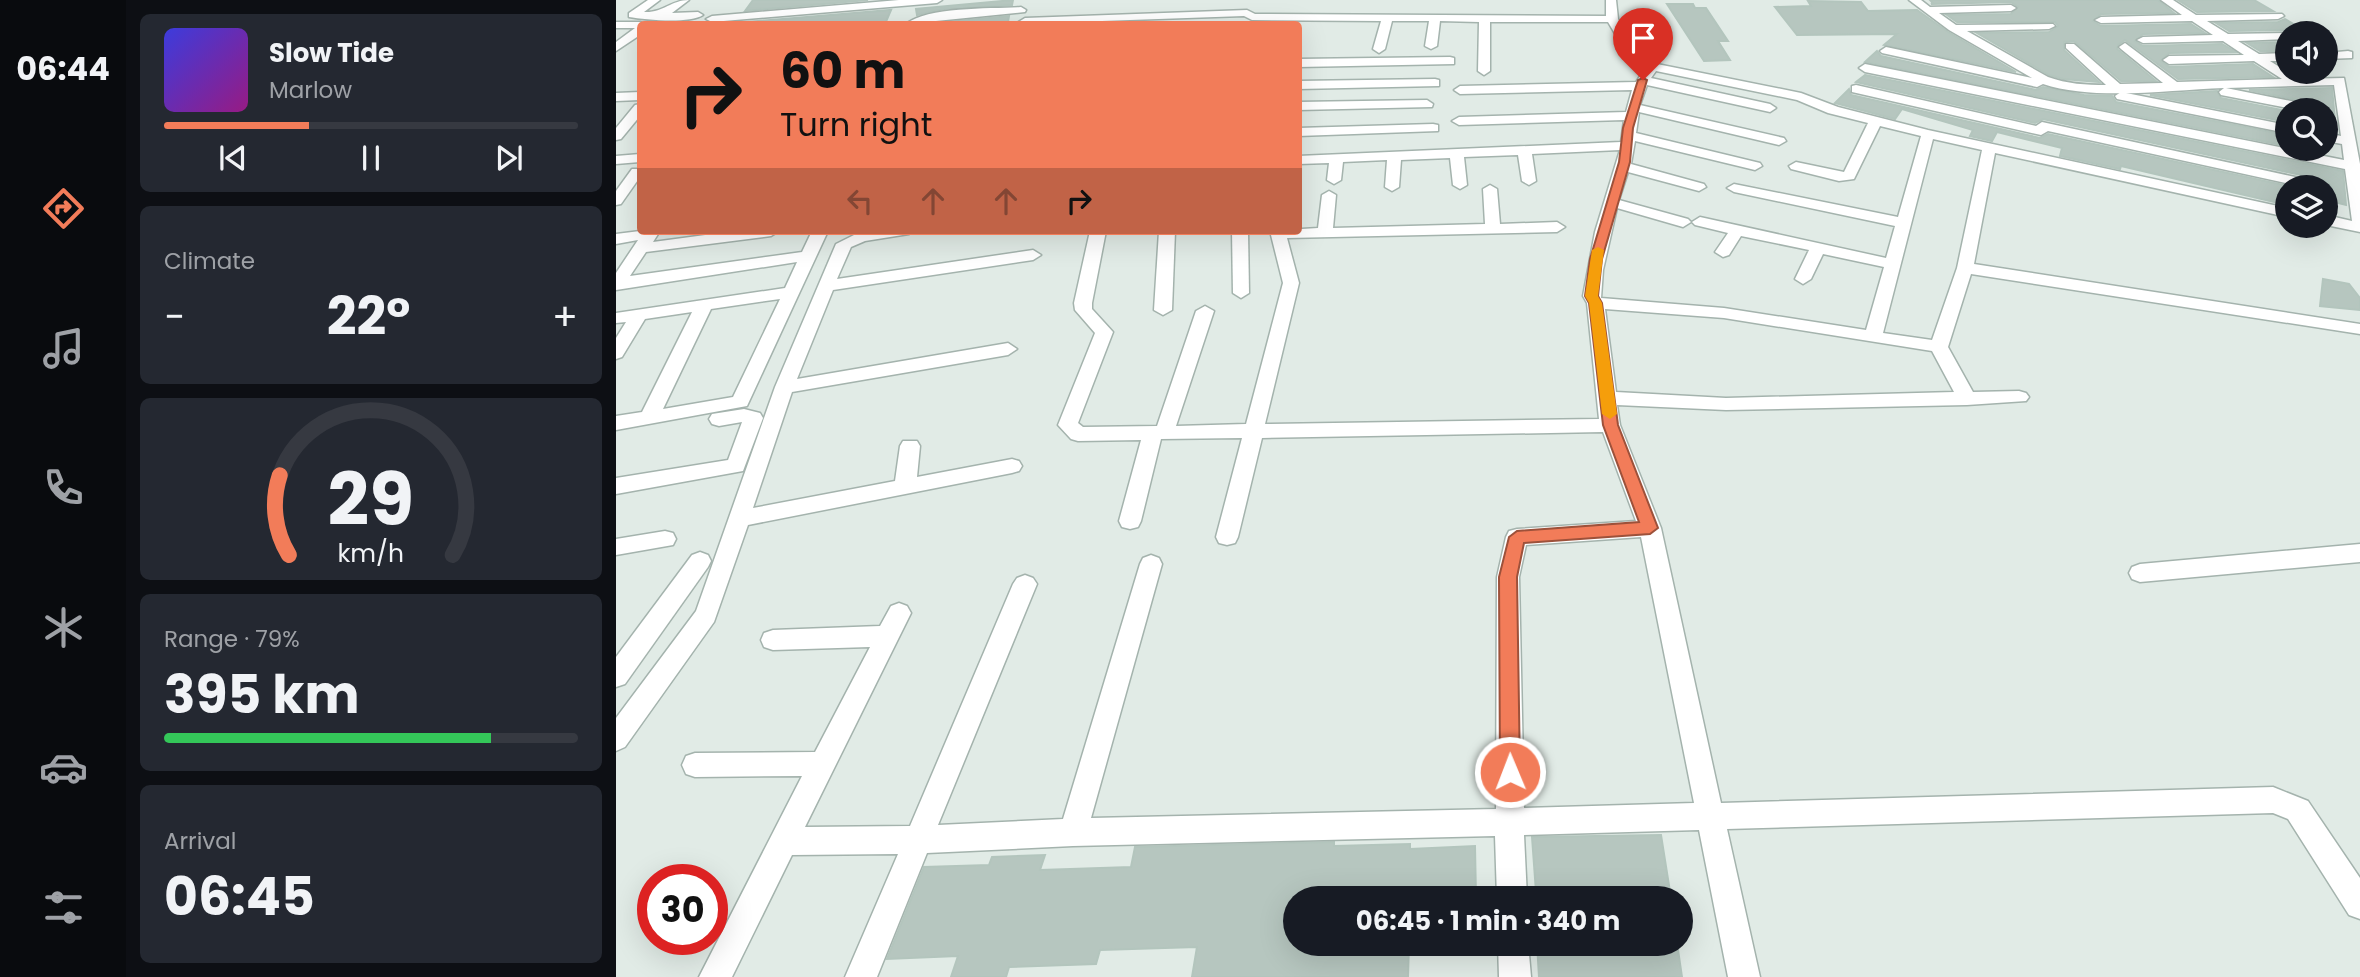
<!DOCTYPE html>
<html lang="en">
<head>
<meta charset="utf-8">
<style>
  body { margin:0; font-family:Poppins,sans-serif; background:#242831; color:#f1f3f6; height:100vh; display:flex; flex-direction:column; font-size:26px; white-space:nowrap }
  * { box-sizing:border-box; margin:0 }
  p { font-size:23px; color:#9ea1a6 }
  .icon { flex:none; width:38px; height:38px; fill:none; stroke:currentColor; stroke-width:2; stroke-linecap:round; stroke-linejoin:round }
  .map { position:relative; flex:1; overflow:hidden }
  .side { display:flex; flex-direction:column; gap:14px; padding:14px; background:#0d0f14; width:490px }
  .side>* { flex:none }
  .hud { position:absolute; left:21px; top:21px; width:665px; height:214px; border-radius:7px; box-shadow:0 7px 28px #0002; background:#f27c59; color:#111; overflow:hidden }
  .fabs { position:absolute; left:1659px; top:21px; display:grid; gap:14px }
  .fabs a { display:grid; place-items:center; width:63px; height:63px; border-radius:50%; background:#171b24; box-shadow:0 7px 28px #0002; font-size:35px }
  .speed { position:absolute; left:21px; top:864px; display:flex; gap:14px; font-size:35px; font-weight:700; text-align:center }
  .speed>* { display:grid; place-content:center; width:91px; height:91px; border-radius:50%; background:#171b24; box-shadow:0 7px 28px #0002; line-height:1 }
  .speed .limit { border:10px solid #d22; background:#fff; color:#111 }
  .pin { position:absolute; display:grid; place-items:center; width:60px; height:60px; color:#fff; margin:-72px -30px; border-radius:50% 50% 50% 0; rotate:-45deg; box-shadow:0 0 7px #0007 }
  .pin .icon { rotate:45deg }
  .me { position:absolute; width:77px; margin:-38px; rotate:359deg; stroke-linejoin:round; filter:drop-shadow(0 0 5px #0008) }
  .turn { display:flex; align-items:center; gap:24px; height:147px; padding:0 28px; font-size:32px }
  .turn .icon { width:91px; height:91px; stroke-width:2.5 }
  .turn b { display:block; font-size:49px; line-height:60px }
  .lanes { display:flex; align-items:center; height:66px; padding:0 28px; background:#0003; justify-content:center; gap:35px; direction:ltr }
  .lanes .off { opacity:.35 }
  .big { font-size:52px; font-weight:700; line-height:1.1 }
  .side .widget { flex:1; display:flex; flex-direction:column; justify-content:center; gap:10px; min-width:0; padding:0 24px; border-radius:10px; background:#242831 }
  .side .dial { align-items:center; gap:0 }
  .dial svg { height:182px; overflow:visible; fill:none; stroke:#363941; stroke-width:7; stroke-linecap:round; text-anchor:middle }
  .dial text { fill:#f1f3f6; stroke:none }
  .song { display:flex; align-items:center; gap:21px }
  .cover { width:84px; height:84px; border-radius:10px; background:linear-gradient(135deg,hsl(240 70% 55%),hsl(310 70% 35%)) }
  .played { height:7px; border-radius:4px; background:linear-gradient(90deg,#f27c59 35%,#363941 35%) }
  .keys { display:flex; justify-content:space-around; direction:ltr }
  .heat { display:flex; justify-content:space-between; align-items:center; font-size:38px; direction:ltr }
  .charge { height:10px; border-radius:5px; background:linear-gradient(90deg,#34c759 79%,#363941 0) }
  .trip { position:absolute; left:667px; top:886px; width:410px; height:70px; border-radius:35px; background:#171b24; box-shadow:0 7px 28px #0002; font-weight:700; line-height:70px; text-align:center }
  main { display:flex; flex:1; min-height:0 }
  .tabs { display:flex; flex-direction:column; width:126px; justify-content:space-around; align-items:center; background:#090b0e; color:#9ea1a6 }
  .tabs .icon { width:49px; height:49px }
  .tabs .current { color:#f27c59 }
  .tabs b { font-size:32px; color:#f1f3f6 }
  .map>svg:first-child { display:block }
  .building { fill:#b6c6bf; stroke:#b3c5bd; stroke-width:2 }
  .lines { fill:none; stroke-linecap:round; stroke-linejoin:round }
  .minor-casing { stroke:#a4b3ad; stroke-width:3 }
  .minor { fill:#fff; fill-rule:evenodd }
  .route { fill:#f27c59; stroke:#9d513a; stroke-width:2 }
  .slow { fill:#f59e0b }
</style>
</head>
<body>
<main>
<nav class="tabs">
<b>06:44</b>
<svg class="icon current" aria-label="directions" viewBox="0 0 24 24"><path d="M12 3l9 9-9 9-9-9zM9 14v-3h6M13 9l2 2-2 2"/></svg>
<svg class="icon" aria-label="music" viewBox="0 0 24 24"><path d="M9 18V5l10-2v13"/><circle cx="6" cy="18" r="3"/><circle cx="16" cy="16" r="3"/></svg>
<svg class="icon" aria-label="phone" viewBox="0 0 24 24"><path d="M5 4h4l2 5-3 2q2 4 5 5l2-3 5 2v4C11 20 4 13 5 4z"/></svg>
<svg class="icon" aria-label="climate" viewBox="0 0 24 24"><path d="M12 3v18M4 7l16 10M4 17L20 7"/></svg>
<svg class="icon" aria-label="car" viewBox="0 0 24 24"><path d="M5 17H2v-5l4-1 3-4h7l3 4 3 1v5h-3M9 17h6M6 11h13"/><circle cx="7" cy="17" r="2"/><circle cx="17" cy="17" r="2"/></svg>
<svg class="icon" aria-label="filters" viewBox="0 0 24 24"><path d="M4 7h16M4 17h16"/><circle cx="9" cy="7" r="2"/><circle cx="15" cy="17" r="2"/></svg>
</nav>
<section class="side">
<div class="widget">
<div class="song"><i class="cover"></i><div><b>Slow Tide</b><p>Marlow</p></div></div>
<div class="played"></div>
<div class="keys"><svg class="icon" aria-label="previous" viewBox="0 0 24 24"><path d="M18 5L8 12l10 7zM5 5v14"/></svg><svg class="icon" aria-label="pause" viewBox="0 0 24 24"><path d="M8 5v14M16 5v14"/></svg><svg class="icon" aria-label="next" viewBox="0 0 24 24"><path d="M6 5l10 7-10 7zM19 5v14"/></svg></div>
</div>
<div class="widget"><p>Climate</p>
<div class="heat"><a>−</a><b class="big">22°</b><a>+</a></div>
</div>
<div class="widget dial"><svg viewBox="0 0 100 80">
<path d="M14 69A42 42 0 1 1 86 69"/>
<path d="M14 69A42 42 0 0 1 10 34" stroke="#f27c59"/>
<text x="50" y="56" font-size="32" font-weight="700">29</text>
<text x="50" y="72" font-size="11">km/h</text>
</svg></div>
<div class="widget"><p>Range · 79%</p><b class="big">395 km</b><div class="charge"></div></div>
<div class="widget"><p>Arrival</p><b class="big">06:45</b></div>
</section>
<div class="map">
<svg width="1744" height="977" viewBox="0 0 1744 977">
  <rect width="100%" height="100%" fill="#e1ebe6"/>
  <g class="building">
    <path d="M137 0H252L129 11Z"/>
    <path d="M397 0 396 5 328 9 301 15 300 9Z"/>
    <path d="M1314 0H1542L1558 13 1485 14 1477 21 1485 26 1575 24 1589 33 1527 34 1519 41 1527 46 1606 44 1620 52 1553 53 1545 61 1553 67 1637 64 1657 77 1562 79 1509 40 1502 45 1501 49 1540 81H1505L1458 41 1448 42V50L1483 82 1447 79 1433 75 1361 33 1433 32 1442 26 1439 22H1341L1331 15 1395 14 1402 7 1395 2 1315 4 1317 3Z"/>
    <path d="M1562 0H1638L1657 11 1581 12Z"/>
    <path d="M1192 1 1245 2 1252 11 1301 10 1332 32 1400 72 1268 45 1281 34 1181 35 1159 7 1195 6Z"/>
    <path d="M1051 4H1077L1079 8H1090L1112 41H1102L1114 60 1088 61Z"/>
    <path d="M275 10 269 24H118L119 23Z"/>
    <path d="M393 16 392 22 311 24Z"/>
    <path d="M1669 19 1693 33H1674L1671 30 1613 31 1600 23 1662 22Z"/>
    <path d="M1671 42V51H1644L1631 43Z"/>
    <path d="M1261 51 1265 56 1420 90 1427 87 1468 95 1496 96 1500 102 1671 135V146L1249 62Z"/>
    <path d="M1249 75 1727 171 1730 205 1710 200V194L1717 187 1708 180 1427 119 1419 123 1240 82Z"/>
    <path d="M1716 88 1720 132 1710 131V110L1701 104 1633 90Z"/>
    <path d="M1233 89 1235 95 1424 138 1432 134 1677 187H1671V205L1505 166 1504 169 1444 156 1446 148 1381 132 1376 141 1354 136 1357 130 1286 109 1279 119 1219 103Z"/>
    <path d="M1601 91 1605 98 1671 111V122L1534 95Z"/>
    <path d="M1707 279 1733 284 1744 298V310L1704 306Z"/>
    <path d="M1045 835 1055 898H984L983 889 920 892 916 837Z"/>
    <path d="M718 842V846L794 844V849L859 846 860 898H679V943H793L792 977H576L581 947 484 950 480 964 393 967 390 977H335L342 956 271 959 308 867 373 865 376 857 429 855 424 870 515 867 519 847Z"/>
    <path d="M921 943H1061L1066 977H923Z"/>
  </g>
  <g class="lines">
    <defs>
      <g id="minor">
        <path d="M32 0H44L28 12C47 13 55 0 73 0L56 13 82 12 87 15C74 24 30 20 13 17V13Z"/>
        <path d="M283 0H326L321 3 96 22 90 19 96 16Z"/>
        <path d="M990 0H1000L1002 19 1016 43 1041 64 1185 93 1222 107 1312 130 1671 208V217L1379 153 1358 264 1744 324V334L1355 274 1332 347 1357 392 1403 391 1410 393 1413 397 1410 401 1351 405 1110 410 1001 405 1004 425 1045 528 1105 803 1657 787 1692 801 1744 878V919L1733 915 1672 819 1657 813 1111 829 1144 977H1112L1083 830 908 835 911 898H881L879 836 457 846 311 853 261 977H229L282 854 176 855 116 977H83L186 776 79 777 70 774 66 765 70 756 79 753 199 752 254 647 157 650 148 647 145 640 148 633 157 630 264 626 275 606 283 603 291 606 295 613 189 827 294 826 397 584 401 578 409 575 417 578 421 584 322 825 447 819 524 564 527 558 535 555 543 558 546 564 475 818 880 809 881 577 890 537 893 531 901 529 1020 521 987 432 646 438 622 537 619 543 611 545 603 543 600 537 626 438 545 439 525 521 522 527 514 529 506 527 503 521 525 440 462 441 455 439 442 425 479 333 459 310 458 303 474 231H490L476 303V309L497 332 462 423 467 427 541 426 580 311 589 306 598 311 560 426 630 424 667 283 654 231 702 228 706 195 713 191 720 195 717 228 869 224 867 189 874 185 881 189 884 224 941 222 949 227 941 232 671 238 683 283 649 424 983 419 971 303 967 296 979 232 1004 150 916 154 920 181 913 185 906 181 902 155 848 157 851 185 844 189 837 185 834 158 785 160 783 187 776 191 769 187 771 160 727 162 725 180 718 184 711 180 713 163 682 164V156L1005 142 1008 120 843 125 836 121 843 117 1010 112 1016 90 844 94 838 90 844 86 1020 82 1030 67 1007 47 992 22H874V71L868 75 862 71 863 22 824 21 821 46 815 49 809 46 813 21H776L769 49 763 53 757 49 765 21 636 20 628 16 399 24 409 18 631 10 639 14 990 16ZM1040 71 1181 100 1212 113 1252 123 1228 172 1180 162 1173 166 1175 169 1223 181 1238 179 1264 126 1305 136 1282 217 1118 184 1111 188 1118 192 1279 226 1270 258 1084 217 1076 222 1079 225 1112 233 1099 252 1107 257 1113 255 1125 236 1193 250 1179 279 1187 284 1195 279 1207 254 1268 267 1250 330 1108 308 985 298 987 270 1001 208 1067 227 1075 222 1072 219 1003 200 1012 172 1083 191 1090 187 1088 184 1015 164 1019 141 1139 170 1146 166 1144 163 1020 133 1023 112 1163 145 1170 141 1168 138 1024 105 1031 85 1154 112 1160 108 1154 104 1035 78ZM1317 139 1366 150 1341 268 1316 340 1267 333ZM989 309 1108 318 1316 351 1338 392 1110 398 1000 392ZM1025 537 1078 803 908 808 903 577 910 545Z"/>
        <path d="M1293 0H1305L1314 7 1395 5 1400 8 1395 11 1323 13 1340 25 1437 24 1439 26 1433 29 1351 31 1432 77C1451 84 1470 85 1490 85L1450 48V44H1458L1504 84 1547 83 1505 49 1503 47 1509 43 1561 82 1666 79 1638 61 1553 64 1547 60 1553 56 1628 55 1607 41 1527 43 1521 40 1527 37 1597 35 1576 21 1485 23 1479 20 1485 17 1566 15 1545 0H1557L1580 15 1666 14 1668 16 1662 19 1591 21 1612 34 1671 33H1674H1671V39L1622 41 1643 54 1671 53V61H1654L1682 79 1728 78 1744 164V232L1710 225V215L1736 221 1729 169 1249 72 1243 68 1249 64 1728 160 1726 144 1710 141V133L1725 136 1718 85 1610 88 1700 106 1706 110H1682L1605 95 1603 92 1608 88C1554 90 1477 101 1427 84L1421 87 1266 53 1264 51 1270 47 1416 78 1333 30Z"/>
        <path d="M405 7 410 10 409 12 290 24C312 6 377 9 405 7Z"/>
        <path d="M0 22H24L29 24H24V35L0 51V42L19 28H0Z"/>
        <path d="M1732 51 1736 52V58L1710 59V53Z"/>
        <path d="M834 57 838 58V64L682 67V59Z"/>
        <path d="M819 79 823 80V86L682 89V81Z"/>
        <path d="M1240 85 1420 126 1426 122 1707 183 1714 187 1710 191V187H1688L1432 131 1425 135 1236 92V86Z"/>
        <path d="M24 92V100L0 101V93Z"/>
        <path d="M1505 92 1671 125V133L1501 99 1499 96Z"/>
        <path d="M811 100 817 104 816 107 682 110V102Z"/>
        <path d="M24 104V116L5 139 0 140V128L19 105Z"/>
        <path d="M817 124 822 125V131L682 136V128Z"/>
        <path d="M24 154V162L0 164V156Z"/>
        <path d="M16 169H24V177L5 204 0 205V191Z"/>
        <path d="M24 231H44L37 242 119 231H163L155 236 30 252 14 276 186 252 196 231H212L131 406 0 430V416L26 412 76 312 29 319 6 357 0 359V338L10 322 0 323V313L169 288 181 262 0 290V273L22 240 0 244V234ZM164 299 117 397 47 409 95 309Z"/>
        <path d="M255 231H295L293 234 249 241 235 247 221 279 417 250 425 255 417 260 217 290 181 379 392 343 401 349 392 355 176 392 137 508 279 481 284 446 287 441H301L304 446 301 477 396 459 403 461 406 466 403 471 396 473 132 525 98 622 9 747 0 751V718L80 611 159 387 220 244 240 234Z"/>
        <path d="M543 231H559L556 310 547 315 538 310Z"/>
        <path d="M616 231H632L633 293 625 298 617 293Z"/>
        <path d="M128 409 144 413 147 418 127 471 0 494V478L112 460 126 422 103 426 96 424 93 419 96 414Z"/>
        <path d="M49 531 57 533 60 539 57 545 0 555V539Z"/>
        <path d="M1744 544V562L1524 582 1516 579 1513 573 1516 567 1524 564Z"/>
        <path d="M84 552 92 555 95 561 92 567 9 684 0 687V657L76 555Z"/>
        <path d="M882 943H912L915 977H883Z"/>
      </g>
    </defs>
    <use href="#minor" class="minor-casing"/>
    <use href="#minor" class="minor"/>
  </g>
  <path class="route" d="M1027 78 1031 80 1017 128 1014 162 986 259 982 296 986 303 1002 425 1042 528 1034 534 908 543 901 577 904 772 901 778 894 781 887 778 884 772 883 577 893 537 901 531 1023 522 987 425 973 303 969 296 974 259 1003 162 1007 128 1022 80Z"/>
  <path class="slow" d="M982 247 988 250 982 296 986 303 1001 414 994 419 986 414 973 303 969 296 976 250Z"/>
</svg>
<div class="fabs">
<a><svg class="icon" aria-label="sound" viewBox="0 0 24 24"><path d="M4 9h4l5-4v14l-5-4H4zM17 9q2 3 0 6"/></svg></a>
<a><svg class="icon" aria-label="search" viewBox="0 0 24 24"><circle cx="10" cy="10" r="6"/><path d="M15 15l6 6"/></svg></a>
<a><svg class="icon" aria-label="layers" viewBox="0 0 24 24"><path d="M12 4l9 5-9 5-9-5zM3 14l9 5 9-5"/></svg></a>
</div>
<div class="speed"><div class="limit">30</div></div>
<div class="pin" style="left:1027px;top:80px;background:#d93025"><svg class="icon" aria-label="arrive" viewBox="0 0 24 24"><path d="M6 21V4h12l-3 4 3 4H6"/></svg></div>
<svg class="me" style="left:894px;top:772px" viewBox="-20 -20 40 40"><circle r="17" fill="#f27c59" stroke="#fff" stroke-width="3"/><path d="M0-11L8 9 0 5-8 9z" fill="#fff"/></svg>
<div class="trip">06:45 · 1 min · 340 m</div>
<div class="hud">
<div class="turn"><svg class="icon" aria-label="right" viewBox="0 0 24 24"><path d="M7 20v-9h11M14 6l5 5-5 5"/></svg><div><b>60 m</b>Turn right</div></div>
<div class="lanes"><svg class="icon off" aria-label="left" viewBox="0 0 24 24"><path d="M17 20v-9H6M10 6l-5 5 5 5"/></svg><svg class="icon off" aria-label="ahead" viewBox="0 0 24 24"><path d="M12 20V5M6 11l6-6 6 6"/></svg><svg class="icon off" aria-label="ahead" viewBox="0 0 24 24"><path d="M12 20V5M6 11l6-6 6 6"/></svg><svg class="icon" aria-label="right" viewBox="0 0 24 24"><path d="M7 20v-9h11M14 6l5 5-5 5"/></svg></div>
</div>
</div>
</main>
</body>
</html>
